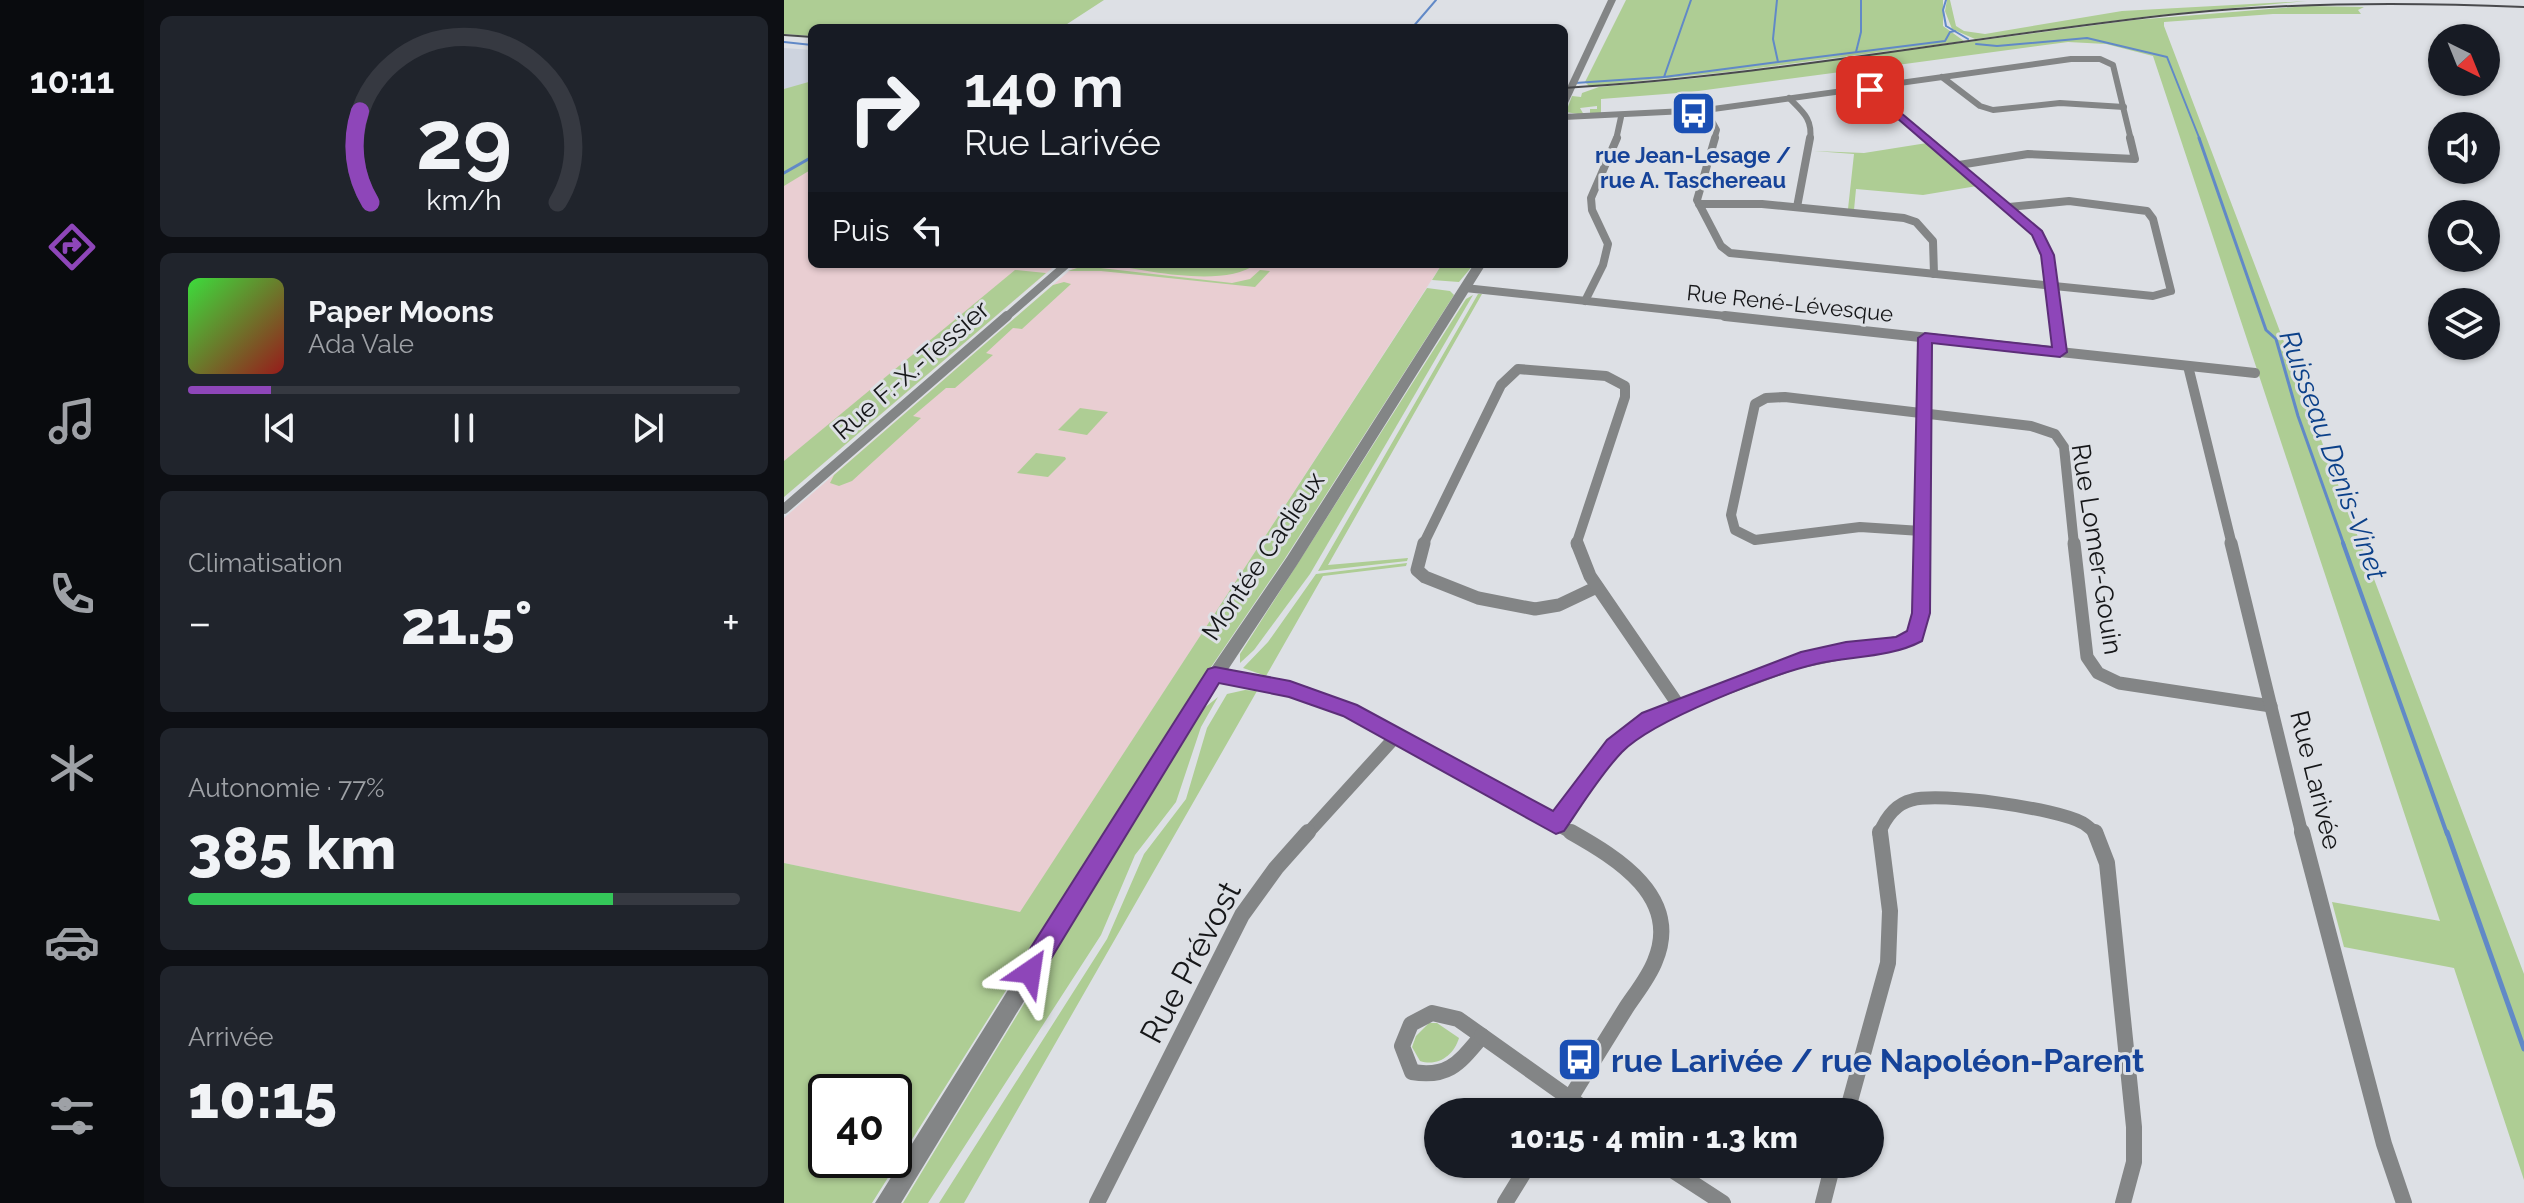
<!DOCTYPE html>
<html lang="fr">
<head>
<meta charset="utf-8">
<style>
  body { margin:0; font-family:Raleway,sans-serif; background:#20242c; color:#f1f3f6; height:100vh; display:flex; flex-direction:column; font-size:30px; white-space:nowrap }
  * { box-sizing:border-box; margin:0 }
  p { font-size:26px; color:#9ea1a6 }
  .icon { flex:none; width:44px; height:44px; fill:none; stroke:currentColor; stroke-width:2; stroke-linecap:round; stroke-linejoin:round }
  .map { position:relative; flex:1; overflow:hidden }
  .sheet { display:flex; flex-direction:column; gap:16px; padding:16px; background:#0d0f14; width:640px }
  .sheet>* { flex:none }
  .hud { position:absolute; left:24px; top:24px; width:760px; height:244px; border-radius:12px; box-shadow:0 2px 6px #0004; background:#171b24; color:#f1f3f6; overflow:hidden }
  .needle { width:52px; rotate:137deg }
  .controls { position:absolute; left:1644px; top:24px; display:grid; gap:16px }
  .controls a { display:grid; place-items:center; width:72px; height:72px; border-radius:50%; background:#171b24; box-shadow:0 2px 6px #0004; font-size:40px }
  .speed { position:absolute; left:24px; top:1074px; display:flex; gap:16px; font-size:40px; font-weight:700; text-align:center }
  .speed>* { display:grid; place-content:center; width:104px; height:104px; border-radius:50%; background:#171b24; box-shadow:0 2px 6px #0004; line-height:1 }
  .speed .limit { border:4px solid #111; border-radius:12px; background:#fff; color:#111 }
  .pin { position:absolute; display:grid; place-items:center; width:68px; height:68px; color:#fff; margin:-34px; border-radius:16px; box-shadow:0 4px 12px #0006 }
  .me { position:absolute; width:88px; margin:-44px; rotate:32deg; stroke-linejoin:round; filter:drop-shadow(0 0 6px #0008) }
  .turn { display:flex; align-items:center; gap:28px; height:168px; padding:0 24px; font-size:36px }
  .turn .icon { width:104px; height:104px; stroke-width:2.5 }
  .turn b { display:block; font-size:56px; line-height:68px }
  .then { display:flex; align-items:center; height:76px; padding:0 24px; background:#0003; gap:16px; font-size:30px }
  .big { font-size:60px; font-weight:800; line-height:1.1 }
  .sheet .card { flex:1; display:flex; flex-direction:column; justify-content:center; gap:12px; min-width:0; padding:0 28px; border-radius:12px; background:#20242c }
  .sheet .dial { align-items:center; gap:0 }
  .dial svg { height:208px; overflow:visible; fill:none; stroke:#363941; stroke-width:7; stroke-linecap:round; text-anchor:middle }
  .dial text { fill:#f1f3f6; stroke:none }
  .song { display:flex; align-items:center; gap:24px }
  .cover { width:96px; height:96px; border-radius:12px; background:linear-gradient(135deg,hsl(120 70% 55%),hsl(0 70% 35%)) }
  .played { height:8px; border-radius:4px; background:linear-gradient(90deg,#8e46b9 15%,#363941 15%) }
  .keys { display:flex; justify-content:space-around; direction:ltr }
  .heat { display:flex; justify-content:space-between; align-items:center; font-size:44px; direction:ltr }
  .charge { height:12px; border-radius:6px; background:linear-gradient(90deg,#34c759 77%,#363941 0) }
  .trip { position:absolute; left:640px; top:1098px; width:460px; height:80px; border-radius:40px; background:#171b24; box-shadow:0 2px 6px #0004; font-weight:800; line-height:80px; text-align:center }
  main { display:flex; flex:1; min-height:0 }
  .menu { display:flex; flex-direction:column; width:144px; justify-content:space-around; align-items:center; background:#090b0e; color:#9ea1a6 }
  .menu .icon { width:56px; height:56px }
  .menu .on { color:#8e46b9 }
  .menu b { font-size:36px; color:#f1f3f6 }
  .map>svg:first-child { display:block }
  .industrial { fill:#e9ced2 }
  .built { fill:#cdd3de }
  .green { fill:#aecd94; fill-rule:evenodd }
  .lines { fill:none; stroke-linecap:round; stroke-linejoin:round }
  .stream-far3 { stroke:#6189c7; stroke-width:2 }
  .stream-far2 { stroke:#6189c7; stroke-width:3 }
  .stream-far1 { stroke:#6189c7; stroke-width:4 }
  .stream { stroke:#6189c7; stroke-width:5 }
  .minor-far4 { stroke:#838586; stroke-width:6 }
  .minor-far3 { stroke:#838586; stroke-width:8 }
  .minor-far2 { stroke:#838586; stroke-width:10 }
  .minor-far1 { stroke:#838586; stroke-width:13 }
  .minor { stroke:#838586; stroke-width:16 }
  .tertiary { fill:#838586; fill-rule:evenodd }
  .rail { stroke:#494a4d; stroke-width:2 }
  .route { fill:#8e46b9; stroke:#5c2e78; stroke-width:2 }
  .labels { text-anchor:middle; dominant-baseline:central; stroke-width:6; stroke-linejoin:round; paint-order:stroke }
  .far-transit-label { font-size:22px; font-weight:bold; fill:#164399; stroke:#dde0e5 }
  .far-street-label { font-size:22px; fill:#161719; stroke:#dde0e5 }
  .street-label { font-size:26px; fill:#161719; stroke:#dde0e5 }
  .water-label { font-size:28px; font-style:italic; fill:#0b4089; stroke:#dde0e5 }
  .near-street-label { font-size:32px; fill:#161719; stroke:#dde0e5 }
  .near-transit-label { font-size:32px; font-weight:bold; fill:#164399; stroke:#dde0e5; text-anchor:start }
</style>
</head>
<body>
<main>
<nav class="menu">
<b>10:11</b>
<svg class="icon on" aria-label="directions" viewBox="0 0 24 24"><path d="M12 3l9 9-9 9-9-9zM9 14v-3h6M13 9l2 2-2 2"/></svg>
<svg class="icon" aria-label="music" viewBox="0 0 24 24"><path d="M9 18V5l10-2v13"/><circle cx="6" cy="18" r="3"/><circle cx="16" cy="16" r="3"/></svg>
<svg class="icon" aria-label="phone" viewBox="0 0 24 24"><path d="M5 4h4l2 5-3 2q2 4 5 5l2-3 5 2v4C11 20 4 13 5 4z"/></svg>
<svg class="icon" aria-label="climate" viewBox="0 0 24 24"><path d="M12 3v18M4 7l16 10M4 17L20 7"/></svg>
<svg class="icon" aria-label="car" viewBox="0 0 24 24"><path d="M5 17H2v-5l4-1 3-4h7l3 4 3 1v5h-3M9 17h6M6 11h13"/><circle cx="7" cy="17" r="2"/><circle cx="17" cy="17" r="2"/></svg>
<svg class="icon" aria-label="filters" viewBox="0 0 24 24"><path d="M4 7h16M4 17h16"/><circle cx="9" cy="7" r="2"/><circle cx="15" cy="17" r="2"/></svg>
</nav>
<section class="sheet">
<div class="card dial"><svg viewBox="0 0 100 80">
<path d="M14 69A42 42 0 1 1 86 69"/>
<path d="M14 69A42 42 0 0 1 10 34" stroke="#8e46b9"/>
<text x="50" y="56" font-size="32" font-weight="700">29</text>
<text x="50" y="72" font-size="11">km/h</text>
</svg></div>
<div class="card">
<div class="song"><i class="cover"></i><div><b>Paper Moons</b><p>Ada Vale</p></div></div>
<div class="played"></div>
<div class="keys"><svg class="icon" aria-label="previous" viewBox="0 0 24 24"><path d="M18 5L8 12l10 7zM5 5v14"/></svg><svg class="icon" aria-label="pause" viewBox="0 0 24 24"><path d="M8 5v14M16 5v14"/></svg><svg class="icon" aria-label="next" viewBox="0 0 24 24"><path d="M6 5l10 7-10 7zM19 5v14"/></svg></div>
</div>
<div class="card"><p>Climatisation</p>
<div class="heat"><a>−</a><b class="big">21.5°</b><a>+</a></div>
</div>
<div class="card"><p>Autonomie · 77%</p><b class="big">385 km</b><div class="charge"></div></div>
<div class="card"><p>Arrivée</p><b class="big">10:15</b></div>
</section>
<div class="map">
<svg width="1740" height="1203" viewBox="0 0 1740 1203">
  <rect width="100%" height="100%" fill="#dde0e5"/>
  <g class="industrial">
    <path d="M28 166V264H273L0 497V182Z"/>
    <path d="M293 264H658L236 913 0 863V518Z"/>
  </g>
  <path class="built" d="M0 48 28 50V125L0 120Z"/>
  <g class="green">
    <path d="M0 0H320L277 28H28V36L0 34Z"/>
    <path d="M842 0H1159V26L1180 41 944 72 805 86 801 82Z"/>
    <path d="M1163 0H1166L1172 26 1180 31 1201 34 1338 11 1523 1 1366 16 1191 39 1168 29 1161 11Z"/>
    <path d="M1522 6 1580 7 1574 10 1577 14H1489L1380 22V26L1740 974V1180L1670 968 1560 947 1548 902 1656 921 1369 56 1322 44 1284 42 1069 71 1085 85H1081L1064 71 907 92 817 99V115H806V109H813V106L796 108 800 115 782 112 788 96 797 97 798 93 815 87 914 78 1350 20Z"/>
    <path d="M28 81V169L0 186V89Z"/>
    <path d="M1143 143 1193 186 1139 195 1072 189 1070 210 1064 209 1070 154 1030 151 1080 153Z"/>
    <path d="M324 264H472C441 288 362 271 324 264Z"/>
    <path d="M658 264H690L675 282 648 280Z"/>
    <path d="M299 266 448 283 466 279 476 270 486 271 471 287 317 271H284Z"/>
    <path d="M231 270 262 273 0 497V461Z"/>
    <path d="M280 282 287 284 238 329 229 328 202 353 209 355 171 388H162L129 416 137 418 68 481 55 486 46 483 50 475 269 285Z"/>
    <path d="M643 288 666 291 670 295 500 560 410 692 88 1203H0V863L236 912ZM42 1092H110V1160H42Z"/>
    <path d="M694 294H698L544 565 624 558 623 561 534 571Z"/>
    <path d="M689 295 526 574 470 650 456 663V654L682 299Z"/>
    <path d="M296 408 324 412 303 435 274 430Z"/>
    <path d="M252 453 281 457 282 459 264 477 233 473Z"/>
    <path d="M623 563 622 566 539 576 482 676 459 668 484 642 532 574Z"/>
    <path d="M461 690 473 691 180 1203H155L323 939 360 854 402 799 423 728 443 694Z"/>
    <path d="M434 697 417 727 392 802 351 855 317 935 144 1203H119L419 709Z"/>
    <path d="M645 1023H653L675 1038C670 1055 654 1067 636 1061L628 1047 632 1036Z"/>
  </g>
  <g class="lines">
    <g class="stream-far3">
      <path d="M907 0 880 77 994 62 989 39 993 0"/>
      <path d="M1162 0 1159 10 1162 26 1184 39"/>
      <path d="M628 28 652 0"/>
      <path d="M0 42 28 45"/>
      <path d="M1192 44 1213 46 1303 38 1383 57 1416 140"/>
      <path d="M1072 52 1077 32V0"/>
      <path d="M994 62 1161 41 1166 32 1171 31"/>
      <path d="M791 83 880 77"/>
    </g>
    <g class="stream-far2">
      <path d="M1415 138 1482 330 1492 339 1514 416 1560 545"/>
      <path d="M0 173 28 157"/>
    </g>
    <path class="stream-far1" d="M1559 543 1663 834"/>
    <path class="stream" d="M1663 832 1740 1049"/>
    <g class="minor-far4">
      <path d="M1158 77 1196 106 1209 110 1276 103 1340 107"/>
      <path d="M1083 88 1144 140"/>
      <path d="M1005 98C1019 112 1029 119 1026 140"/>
      <path d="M922 110 933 130 930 140"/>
      <path d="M780 117 922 110 1287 59H1316L1329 65 1347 140"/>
      <path d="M832 140 837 117"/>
    </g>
    <g class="minor-far3">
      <path d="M931 138 913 200 937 246 946 253 1369 296 1387 291 1369 219 1363 211 1285 201 1225 207"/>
      <path d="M1142 138 1253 234 1263 255 1271 318"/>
      <path d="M1175 165 1244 154 1351 159 1346 138"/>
      <path d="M915 204H978L1120 218 1132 222 1149 241 1150 274"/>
      <path d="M1013 207 1026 138"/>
      <path d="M681 288 960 318"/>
      <path d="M801 301 819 265 824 244 808 210 807 198 833 138"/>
      <path d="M221 318 283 264"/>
    </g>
    <g class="minor-far2">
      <path d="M941 316 1471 373"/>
      <path d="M1271 316 1276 352"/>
      <path d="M1404 366 1448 545"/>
      <path d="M0 509 223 316"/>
      <path d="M1137 531 1076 527 971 540 951 530 947 515 971 404 982 398 1001 397 1247 426 1271 434 1280 447 1290 545"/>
      <path d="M639 545 717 385 734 369 822 376 841 386V397L792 545"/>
      <path d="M1137 545 1141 338"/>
    </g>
    <g class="minor-far1">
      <path d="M640 543 633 570 641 577 694 598 751 609 775 605 813 587"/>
      <path d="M793 543 806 576 895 706"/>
      <path d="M1290 543 1303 657 1314 673 1335 683 1487 706"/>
      <path d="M1447 543 1518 834"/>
      <path d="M431 675 522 693 584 719 790 834"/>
      <path d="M772 824 830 746 856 725 881 711 1011 663 1124 640 1136 625 1137 543"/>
      <path d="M523 834 614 734"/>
      <path d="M1095 834C1101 819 1111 804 1128 800 1156 792 1272 808 1299 823 1304 826 1309 831 1313 834"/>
    </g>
    <g class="minor">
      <path d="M1311 832 1323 863 1350 1127V1162L1339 1203"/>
      <path d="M1518 832 1600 1144 1620 1203"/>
      <path d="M648 1013 674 1019 698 1036C675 1063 665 1078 628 1072L618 1046 627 1024Z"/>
      <path d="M698 1036 805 1112"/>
      <path d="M778 1112C799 1077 821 1042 842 1008 852 993 865 977 871 961 898 897 833 858 787 832"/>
      <path d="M1063 1112 1104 963 1106 911 1096 832"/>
      <path d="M879 1164 939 1203"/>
      <path d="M313 1203 458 915 492 868 524 832"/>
      <path d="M721 1203 745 1164"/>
      <path d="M1039 1203 1049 1164"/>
    </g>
    <g class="tertiary">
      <path d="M824 0H832L784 103 780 106V94Z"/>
      <path d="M690 264H702L513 565 416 712 117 1203H91L404 702 503 557Z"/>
    </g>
    <g class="rail">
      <path d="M0 35 28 37"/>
      <path d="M780 88C987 76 1189 36 1394 14 1509 2 1625 2 1740 7"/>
    </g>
  </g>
  <path class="route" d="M1086 87 1258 231 1270 255 1283 352 1276 357 1148 343 1146 613 1138 641C1106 658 1067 656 1032 664 986 675 869 720 838 752 816 775 798 805 780 831L772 834 559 716 505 697 435 683 254 980 246 984 237 980 233 972 237 963 424 669 431 667 506 681 573 705 769 811 823 740 858 713 1017 652 1062 642 1112 637 1123 631 1128 613 1134 338 1141 333 1268 347 1257 255 1248 235 1083 92Z"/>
  <defs>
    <symbol id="bus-square" viewBox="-11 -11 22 22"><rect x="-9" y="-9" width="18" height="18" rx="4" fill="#1a4fb4" stroke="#dde0e5"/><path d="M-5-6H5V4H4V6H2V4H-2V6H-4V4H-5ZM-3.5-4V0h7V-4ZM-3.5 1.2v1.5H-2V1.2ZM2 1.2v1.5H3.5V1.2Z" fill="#fff"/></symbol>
  </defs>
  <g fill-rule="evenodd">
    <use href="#bus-square" x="884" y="88" width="51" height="51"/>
    <use href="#bus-square" x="770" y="1034" width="51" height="51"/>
  </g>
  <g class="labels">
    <g class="far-transit-label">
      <text x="909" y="155">rue Jean-Lesage /<tspan x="909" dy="25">rue A. Taschereau</tspan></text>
    </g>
    <g class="far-street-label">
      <text transform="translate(1006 303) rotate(6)">Rue René-Lévesque</text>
    </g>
    <g class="street-label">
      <text transform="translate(127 370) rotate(-41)">Rue F.-X.-Tessier</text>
      <text transform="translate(1313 549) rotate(81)">Rue Lomer-Gouin</text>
      <text transform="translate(479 556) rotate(-56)">Montée Cadieux</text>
      <text transform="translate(1532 780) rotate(76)">Rue Larivée</text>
    </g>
    <g class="water-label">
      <text transform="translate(1549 455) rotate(70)">Ruisseau Denis-Vinet</text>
    </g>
    <g class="near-street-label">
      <text transform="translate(406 962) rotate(-62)">Rue Prévost</text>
    </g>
    <g class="near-transit-label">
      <text x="827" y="1060">rue Larivée / rue Napoléon-Parent</text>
    </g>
  </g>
</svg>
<div class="controls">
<a><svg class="needle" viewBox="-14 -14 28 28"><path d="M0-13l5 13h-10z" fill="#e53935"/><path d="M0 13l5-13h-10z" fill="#9ea1a6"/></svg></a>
<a><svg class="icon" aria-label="sound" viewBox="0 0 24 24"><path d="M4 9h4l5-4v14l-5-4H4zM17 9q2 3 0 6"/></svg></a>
<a><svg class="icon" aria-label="search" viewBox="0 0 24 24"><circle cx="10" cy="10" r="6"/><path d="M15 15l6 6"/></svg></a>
<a><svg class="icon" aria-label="layers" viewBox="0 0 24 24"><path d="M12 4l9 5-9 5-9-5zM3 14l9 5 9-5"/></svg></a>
</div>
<div class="speed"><div class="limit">40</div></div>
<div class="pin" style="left:1086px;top:90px;background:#d93025"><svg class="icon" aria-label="arrive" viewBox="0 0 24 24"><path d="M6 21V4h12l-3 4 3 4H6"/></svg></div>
<svg class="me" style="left:246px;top:972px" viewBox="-20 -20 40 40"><path d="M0-17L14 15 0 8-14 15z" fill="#8e46b9" stroke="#fff" stroke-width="4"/></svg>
<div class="trip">10:15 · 4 min · 1.3 km</div>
<div class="hud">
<div class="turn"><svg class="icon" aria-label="right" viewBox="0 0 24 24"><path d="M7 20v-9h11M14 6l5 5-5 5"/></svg><div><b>140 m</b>Rue Larivée</div></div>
<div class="then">Puis<svg class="icon" aria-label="left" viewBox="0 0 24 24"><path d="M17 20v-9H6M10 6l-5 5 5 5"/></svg></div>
</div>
</div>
</main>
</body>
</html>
